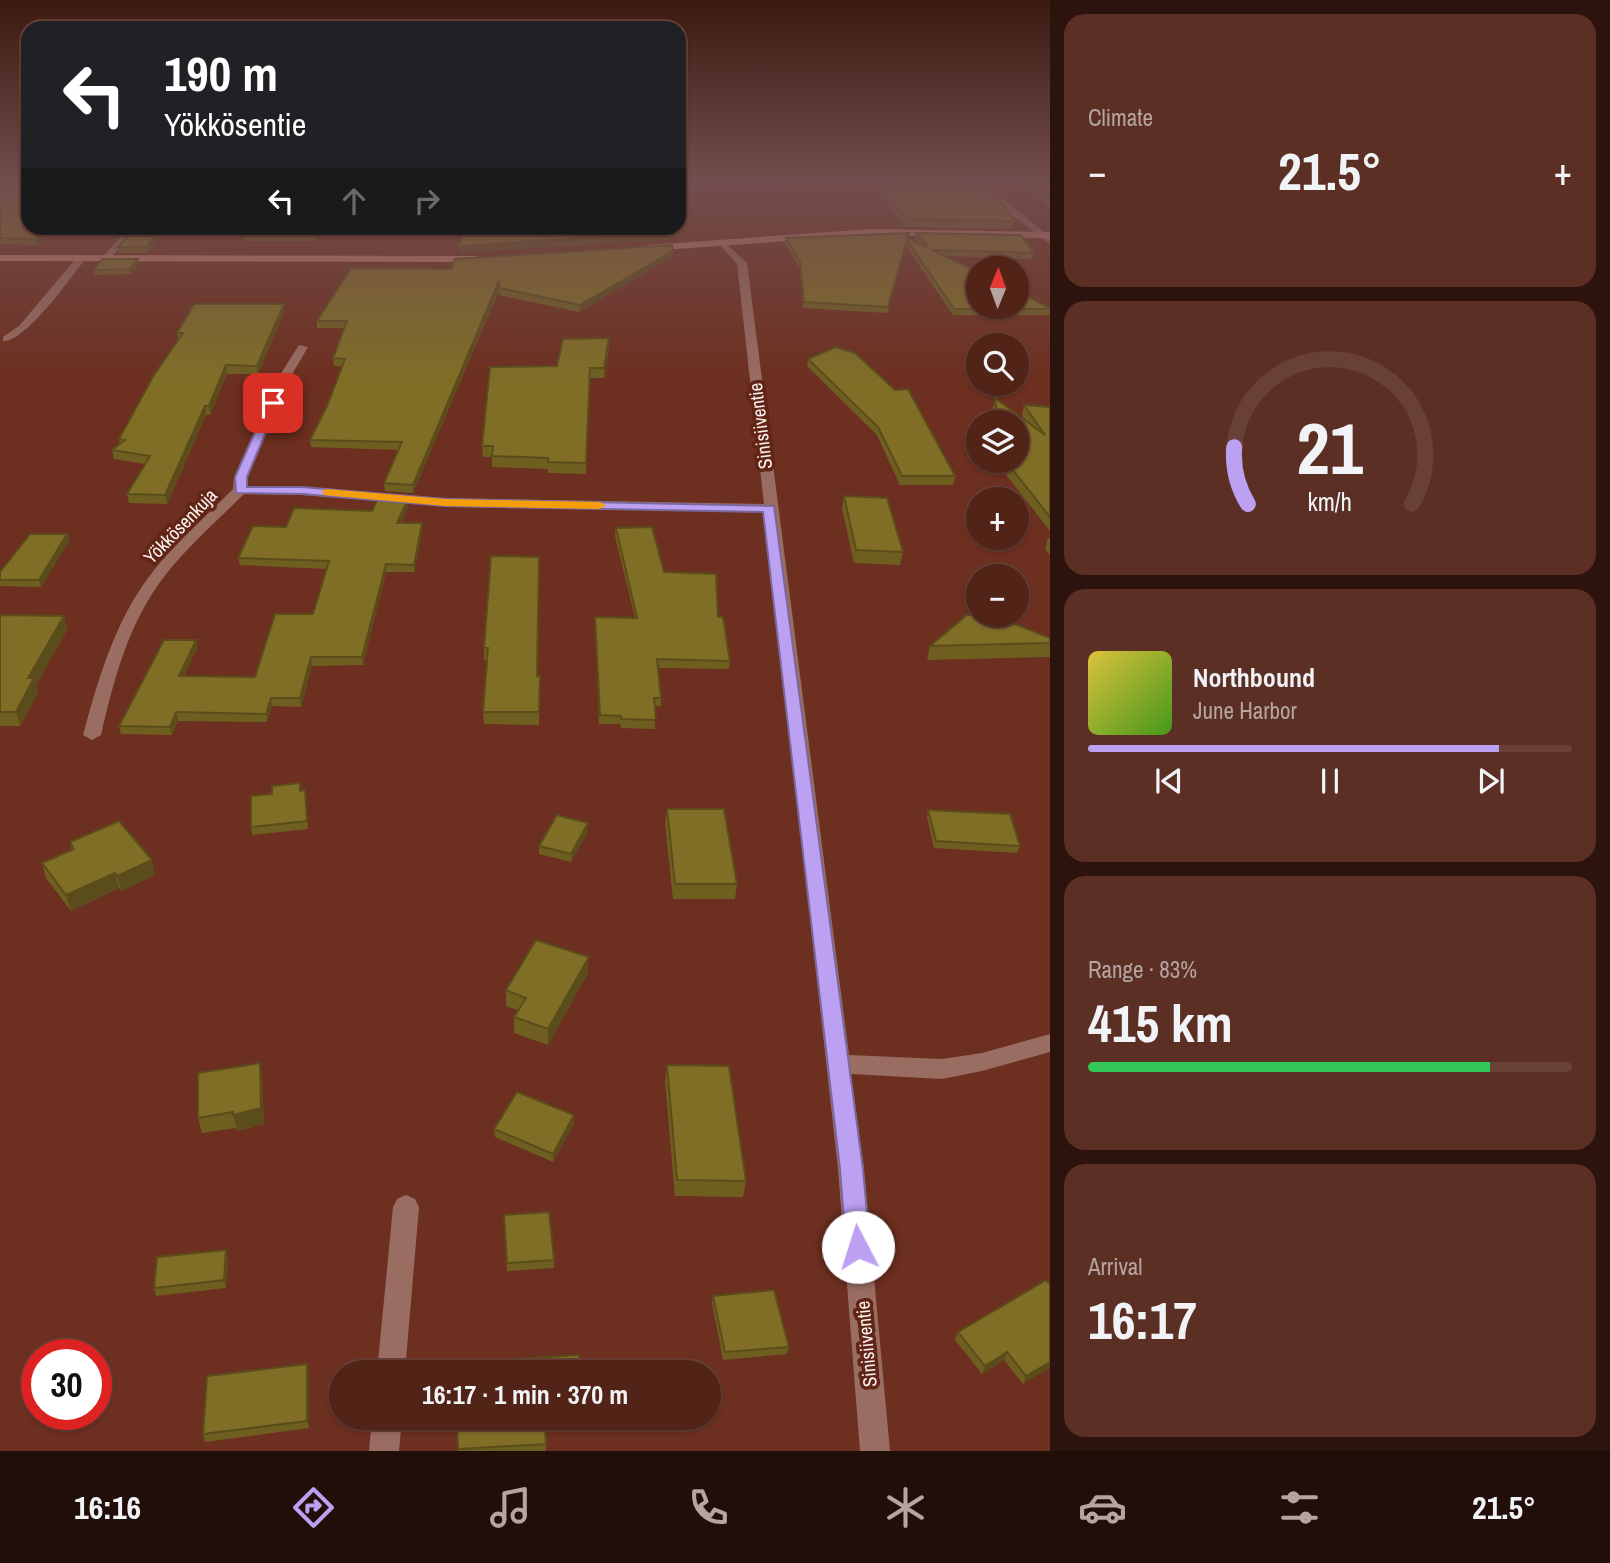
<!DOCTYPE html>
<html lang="en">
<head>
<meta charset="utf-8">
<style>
  body { margin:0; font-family:"Archivo Narrow",sans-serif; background:#5c2f24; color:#f1f3f6; height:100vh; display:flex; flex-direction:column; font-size:26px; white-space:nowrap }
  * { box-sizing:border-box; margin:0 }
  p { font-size:23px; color:#b5a4a1 }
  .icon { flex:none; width:38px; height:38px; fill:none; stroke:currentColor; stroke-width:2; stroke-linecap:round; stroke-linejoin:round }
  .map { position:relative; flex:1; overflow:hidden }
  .sheet { display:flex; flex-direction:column; gap:14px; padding:14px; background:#2d130d; width:560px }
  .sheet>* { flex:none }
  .guide { position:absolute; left:21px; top:21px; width:665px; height:214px; border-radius:21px; box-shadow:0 2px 5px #0004,0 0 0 2px #684036; background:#202124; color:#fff; overflow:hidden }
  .needle { width:46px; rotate:1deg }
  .tools { position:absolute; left:966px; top:256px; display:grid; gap:14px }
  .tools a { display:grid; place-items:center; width:63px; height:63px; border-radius:50%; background:#522317; box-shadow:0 2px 5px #0004,0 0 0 2px #684036; font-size:35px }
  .speed { position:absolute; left:21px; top:1339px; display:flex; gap:14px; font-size:35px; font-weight:700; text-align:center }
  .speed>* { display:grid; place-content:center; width:91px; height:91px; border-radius:50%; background:#522317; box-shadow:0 2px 5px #0004,0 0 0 2px #684036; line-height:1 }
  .speed .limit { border:10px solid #d22; background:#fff; color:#111 }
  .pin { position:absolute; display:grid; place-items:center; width:60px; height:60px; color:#fff; margin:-30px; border-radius:14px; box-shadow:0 4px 10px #0006 }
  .me { position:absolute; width:77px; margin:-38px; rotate:355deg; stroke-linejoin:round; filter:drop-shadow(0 0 5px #0008) }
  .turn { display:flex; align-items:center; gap:24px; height:147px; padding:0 28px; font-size:32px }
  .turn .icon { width:91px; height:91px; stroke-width:2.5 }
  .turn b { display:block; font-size:49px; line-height:60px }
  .lanes { display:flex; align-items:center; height:66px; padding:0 28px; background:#0003; justify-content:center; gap:35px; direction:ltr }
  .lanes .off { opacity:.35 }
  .big { font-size:52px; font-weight:700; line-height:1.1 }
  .sheet .tile { flex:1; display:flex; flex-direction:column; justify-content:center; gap:10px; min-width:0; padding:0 24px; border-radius:21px; background:#5c2f24 }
  .sheet .dial { align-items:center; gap:0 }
  .dial svg { height:182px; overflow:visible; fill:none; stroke:#684036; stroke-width:7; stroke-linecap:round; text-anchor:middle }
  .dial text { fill:#f1f3f6; stroke:none }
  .song { display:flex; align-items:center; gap:21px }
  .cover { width:84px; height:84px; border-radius:10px; background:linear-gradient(135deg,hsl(50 70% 55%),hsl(100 70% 35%)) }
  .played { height:7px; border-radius:4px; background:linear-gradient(90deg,#bca0f2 85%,#684036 85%) }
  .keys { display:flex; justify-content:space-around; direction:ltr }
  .heat { display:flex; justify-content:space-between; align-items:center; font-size:38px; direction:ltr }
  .charge { height:10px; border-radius:5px; background:linear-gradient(90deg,#34c759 83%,#684036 0) }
  .trip { position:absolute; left:329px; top:1360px; width:392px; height:70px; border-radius:35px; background:#522317; box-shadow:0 2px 5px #0004,0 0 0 2px #684036; font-weight:700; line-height:70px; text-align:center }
  .tabs { display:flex; height:112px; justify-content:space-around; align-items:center; background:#210e09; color:#b5a4a1 }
  .tabs .icon { width:49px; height:49px }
  .tabs .on { color:#bca0f2 }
  .tabs b { font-size:32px; color:#f1f3f6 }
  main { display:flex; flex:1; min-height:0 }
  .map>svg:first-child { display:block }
  .green { fill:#7f4974 }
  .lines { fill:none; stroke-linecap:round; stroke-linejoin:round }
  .street { fill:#9a6d62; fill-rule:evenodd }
  .secondary { fill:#c98371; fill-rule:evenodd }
  .wall { fill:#6e5f21 }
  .shaded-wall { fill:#5a4d1b }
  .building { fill:#806e26; stroke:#5a4d1b; stroke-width:2 }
  .route { fill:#bca0f2; stroke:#7a689d; stroke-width:2 }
  .slow { fill:#f59e0b }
  .labels { text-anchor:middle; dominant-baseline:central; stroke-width:7; stroke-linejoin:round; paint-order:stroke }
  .street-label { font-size:19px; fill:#faf2ef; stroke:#612415 }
</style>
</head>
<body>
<main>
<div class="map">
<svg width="1050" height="1451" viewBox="0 0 1050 1451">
  <rect width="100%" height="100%" fill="#6d2f1f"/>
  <path class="green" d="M679 180H793L798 188 679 192Z"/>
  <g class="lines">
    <g class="street">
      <path d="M960 180C987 180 1028 220 1050 237V244L985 195Z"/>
      <path d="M129 228H137L109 260H103V256Z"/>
      <path d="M723 241 747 263 849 1055 942 1059 982 1053 1050 1034V1052L982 1071 942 1079 851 1074 864 1169 890 1451H860L838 1169 765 512 445 506 302 495 244 494C215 523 182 551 158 585 127 629 113 683 101 735L92 740 83 735C98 680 114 624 148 578 172 545 205 518 233 489L234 477 278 378 299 345 308 347 290 378 248 477 247 486 302 487 445 498 764 504 737 264 719 244Z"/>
      <path d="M78 256 86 258C72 276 25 343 3 341V337L19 326Z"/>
      <path d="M406 1195 415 1199 419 1207 405 1372H377L393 1207 397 1199Z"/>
      <path d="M372 1418H402L399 1451H369Z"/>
    </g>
    <g class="secondary">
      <path d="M872 229 1050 232V238L872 235 648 251 643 248 648 245Z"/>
      <path d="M0 255 477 256 482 259 477 262 0 261Z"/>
    </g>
  </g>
  <g class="wall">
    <path d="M0 180 126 228 117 237 46 236 37 245 0 244Z"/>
    <path d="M1023 180H1050V208L1023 184Z"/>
    <path d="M876 183 1014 221 1012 229 905 227 875 190Z"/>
    <path d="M167 228 147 253H119L118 247Z"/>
    <path d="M246 228H321L315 241H244L243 233Z"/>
    <path d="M916 233 1034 253 1032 259 944 256 1050 308V315H953L906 246 887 313 803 308 800 268 785 244 786 238H907L919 244 915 238Z"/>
    <path d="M673 251 672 257 579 312 499 295V290L413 493 385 491 384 483 399 450 311 447 310 440 327 406 342 366H334L333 358 345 328H317V321L451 269Z"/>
    <path d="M138 259 139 264 131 274 95 275 94 270Z"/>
    <path d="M284 304V312L258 374H227L210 415H206L167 504 129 503 127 494 145 464 114 459 112 450 120 444 119 439 178 340 177 333Z"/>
    <path d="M609 338V348L604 378H590L586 474 548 473V469L492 467V457H483L482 446 557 366Z"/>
    <path d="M808 359 955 476 953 485H900L877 435 807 366Z"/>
    <path d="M995 398 1026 421 1022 415 1024 405 1050 407V531L1000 467 999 460H1017V422H994L993 408Z"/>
    <path d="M844 496 903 552 900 565 854 563 842 508Z"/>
    <path d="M408 506 401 523H422V531L414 572H386L363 665 312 666 301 707 272 706 267 722 178 721 172 735 121 734 119 726 196 640 197 648 184 676 255 677 313 614 327 569 240 565 238 558 286 527Z"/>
    <path d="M616 528 664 572 718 617 730 661 729 669 658 668 661 698V706H654L655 729 621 728 620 724H599L595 617 635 618 615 536Z"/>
    <path d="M67 534 69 541 41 587 0 586V572Z"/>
    <path d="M1048 538H1050V555L1045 549Z"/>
    <path d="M491 556 537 676H540L539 725 484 724 483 712 487 660H484V648Z"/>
    <path d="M0 615 64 616 67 630 36 685 38 693 20 726H0Z"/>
    <path d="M1050 638V657L927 660 930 646Z"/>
    <path d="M300 783 301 791 306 798 308 829 252 835 251 827 272 794Z"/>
    <path d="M667 809 737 884 735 899H673L665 824Z"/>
    <path d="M928 810 1020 846 1017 853 934 848 927 817Z"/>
    <path d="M588 831 571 862 539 854V846Z"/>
    <path d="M70 842 155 875 121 891 119 888 71 911 46 878 42 863 72 850Z"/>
    <path d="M588 973 548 1045 514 1033V1017L518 1010 506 1006V990Z"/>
    <path d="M667 1065 746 1181 743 1197 675 1196 665 1081Z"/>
    <path d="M262 1079 264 1124 237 1131 236 1128 202 1133 198 1118Z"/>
    <path d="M574 1123 553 1162 495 1137 494 1129Z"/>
    <path d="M504 1215 554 1260V1268L507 1271Z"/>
    <path d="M226 1250 228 1258 226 1288 156 1296 154 1288Z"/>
    <path d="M1050 1285V1367L1023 1384 1004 1360 982 1374 955 1340 958 1332Z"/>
    <path d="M713 1296 789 1347 787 1354 723 1360 712 1303Z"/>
    <path d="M309 1372V1428L205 1442 203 1434Z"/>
    <path d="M457 1418H584L583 1427 545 1429 546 1451H458Z"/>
  </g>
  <g class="shaded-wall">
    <path d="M119 228H126L117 237 116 231Z"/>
    <path d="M161 228H167L147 253 146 247Z"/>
    <path d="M317 228H321L315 241 314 233Z"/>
    <path d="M45 230 46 236 37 245 36 239Z"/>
    <path d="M670 232 669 240 459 253V246Z"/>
    <path d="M673 251 672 257 579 312 580 305Z"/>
    <path d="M138 259 139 264 131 274 130 269Z"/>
    <path d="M499 281V288L413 493V485Z"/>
    <path d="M284 304V312L258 374 257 366Z"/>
    <path d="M609 338V348L604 378V368Z"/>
    <path d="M226 365 227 374 210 415 209 406Z"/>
    <path d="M205 406 206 415 167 504 165 495Z"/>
    <path d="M408 499V506L398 530 397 523Z"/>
    <path d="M422 523V531L414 572V565Z"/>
    <path d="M67 534 69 541 41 587 39 580Z"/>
    <path d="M386 564V572L363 665 362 657Z"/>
    <path d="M64 616 67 630 36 685 38 693 20 726 16 712 28 678Z"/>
    <path d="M196 640 197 648 180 684 179 676Z"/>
    <path d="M311 657 312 666 301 707 300 698Z"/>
    <path d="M271 698 272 706 267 722 266 714Z"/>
    <path d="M176 712 178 721 172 735 170 727Z"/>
    <path d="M588 823V831L571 862V854Z"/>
    <path d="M152 860 155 875 121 891 117 876Z"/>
    <path d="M115 873 119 888 71 911 66 895Z"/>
    <path d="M589 957 588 973 548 1045V1029Z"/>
    <path d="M260 1063 262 1079 264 1124 237 1131 233 1115Z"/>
    <path d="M574 1115V1123L553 1162V1154Z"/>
    <path d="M226 1250 228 1258 226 1288 224 1280Z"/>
    <path d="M1007 1352 1004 1360 982 1374 985 1366Z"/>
    <path d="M1050 1362V1367L1023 1384 1026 1376Z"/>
    <path d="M307 1364 309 1372V1428L307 1421Z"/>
  </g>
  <g class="building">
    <path d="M0 180H28V228H119L116 231 45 230 36 239 0 238Z"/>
    <path d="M950 180H968L1001 202 1014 221 907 219 876 183Z"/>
    <path d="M1027 180H1050V200Z"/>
    <path d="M135 228H161L146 247H118Z"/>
    <path d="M246 228H317L314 233H243Z"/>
    <path d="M465 228H669L670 232 459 246Z"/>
    <path d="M909 233 907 238 929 248 916 233 1021 235 1034 253 932 250 978 272V306H1017V291L1050 308V309H954L907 240 888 307 804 302 800 262 786 238Z"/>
    <path d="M672 245 673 251 580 305 499 288V281L413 485 384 483 402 442 310 440 327 406 345 359 333 358 347 321H317L351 268 451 269 455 259Z"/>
    <path d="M102 259H138L130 269 94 270Z"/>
    <path d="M194 304H284L257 366 226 365 209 406H205L165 495 127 494 150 456 112 450 125 440 119 439 154 375 183 333H177Z"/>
    <path d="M609 338 604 368H590L586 463 548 462V458L492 456 493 446H482L490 367 557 366 563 339Z"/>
    <path d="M836 347 855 353 895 390 908 389 955 476H902L878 427 808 359Z"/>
    <path d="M995 398 1045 435 1024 405 1050 407V517L1005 460H1017V422H998Z"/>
    <path d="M379 496 408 499 397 523H422L414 565 386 564 362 657H311L300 698H271L266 714 176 712 170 727 119 726 164 640H196L179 676 255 677 275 614H313L329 561 238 558 253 526 286 527 294 508 372 511Z"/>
    <path d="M844 496 887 498 903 552 856 550Z"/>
    <path d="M652 527 664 572 716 574 718 617H723L730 661 657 659 661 698H654L656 720 621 719V716L600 715 595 617 637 618 616 528Z"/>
    <path d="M30 534H67L39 580H0V572Z"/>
    <path d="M491 556 539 557 537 676H540L539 712H483L488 648H484Z"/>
    <path d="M990 614 1050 638V643L930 646 967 615Z"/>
    <path d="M0 615 64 616 28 678H34L16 712H0Z"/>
    <path d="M300 783V791L305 790 307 821 251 827V796L272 794V786Z"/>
    <path d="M667 809H724L737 884H675Z"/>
    <path d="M928 810 1010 814 1020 846 936 841Z"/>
    <path d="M557 815 588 823 571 854 539 846Z"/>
    <path d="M119 821 152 860 117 876 115 873 66 895 42 863 74 849 70 842Z"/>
    <path d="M536 940 589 957 548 1029 514 1017 526 998 506 990Z"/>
    <path d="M260 1063 261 1108 233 1115V1112L198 1118V1073Z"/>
    <path d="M667 1065 729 1066 746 1181 677 1180Z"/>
    <path d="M517 1092 574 1115 553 1154 494 1129Z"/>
    <path d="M549 1212 554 1260 507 1263 504 1215Z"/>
    <path d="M226 1250 224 1280 154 1288 157 1257Z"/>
    <path d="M1046 1280 1050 1285V1362L1026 1376 1007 1352 985 1366 958 1332Z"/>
    <path d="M774 1290 789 1347 725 1352 713 1296Z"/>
    <path d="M579 1355 580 1372H456V1363Z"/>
    <path d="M307 1364V1421L203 1434 207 1376Z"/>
    <path d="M457 1418H544L546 1444 458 1449Z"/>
  </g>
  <linearGradient id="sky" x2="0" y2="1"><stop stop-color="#3c1a11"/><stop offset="0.47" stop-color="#724d4d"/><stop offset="1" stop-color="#724d4d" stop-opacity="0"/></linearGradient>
  <rect width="1050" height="383" fill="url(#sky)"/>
  <path class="route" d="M273 400 278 403 247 477V487H302L445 499 774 506 863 1169 870 1247 866 1255 858 1258 849 1255 846 1247 840 1169 763 512 445 506 302 494 236 493 235 477 268 403Z"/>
  <path class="slow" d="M327 489 445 499 600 502 606 505 600 509 445 506 323 495V490Z"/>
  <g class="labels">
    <g class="street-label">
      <text transform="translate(760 426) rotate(-97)">Sinisiiventie</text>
      <text transform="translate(180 526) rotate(-46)">Yökkösenkuja</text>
      <text transform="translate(866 1344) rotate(-95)">Sinisiiventie</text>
    </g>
  </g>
</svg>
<div class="tools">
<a><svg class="needle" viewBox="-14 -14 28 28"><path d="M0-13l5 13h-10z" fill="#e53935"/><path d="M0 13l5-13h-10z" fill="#b5a4a1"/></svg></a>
<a><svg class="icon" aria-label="search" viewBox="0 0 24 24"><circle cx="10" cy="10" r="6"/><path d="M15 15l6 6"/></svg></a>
<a><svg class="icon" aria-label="layers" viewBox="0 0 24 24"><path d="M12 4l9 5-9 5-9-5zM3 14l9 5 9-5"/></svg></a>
<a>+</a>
<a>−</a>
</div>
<div class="speed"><div class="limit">30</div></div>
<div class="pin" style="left:273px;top:403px;background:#d93025"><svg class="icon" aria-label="arrive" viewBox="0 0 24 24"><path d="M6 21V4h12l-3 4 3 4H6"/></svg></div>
<svg class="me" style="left:858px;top:1247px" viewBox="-20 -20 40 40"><circle r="19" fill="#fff"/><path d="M0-13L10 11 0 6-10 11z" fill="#bca0f2"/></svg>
<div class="trip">16:17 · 1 min · 370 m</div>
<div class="guide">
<div class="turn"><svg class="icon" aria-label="left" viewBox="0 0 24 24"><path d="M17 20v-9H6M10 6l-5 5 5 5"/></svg><div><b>190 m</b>Yökkösentie</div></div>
<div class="lanes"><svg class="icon" aria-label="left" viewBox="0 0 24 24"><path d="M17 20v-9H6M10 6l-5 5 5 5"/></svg><svg class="icon off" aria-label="ahead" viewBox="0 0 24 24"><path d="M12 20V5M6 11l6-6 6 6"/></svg><svg class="icon off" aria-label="right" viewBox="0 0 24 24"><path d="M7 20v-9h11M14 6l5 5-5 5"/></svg></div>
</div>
</div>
<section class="sheet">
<div class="tile"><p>Climate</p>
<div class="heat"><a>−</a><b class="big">21.5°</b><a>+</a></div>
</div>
<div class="tile dial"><svg viewBox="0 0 100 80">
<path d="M14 69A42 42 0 1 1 86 69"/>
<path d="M14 69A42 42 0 0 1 8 44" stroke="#bca0f2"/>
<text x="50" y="56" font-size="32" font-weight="700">21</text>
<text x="50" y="72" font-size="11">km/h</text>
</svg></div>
<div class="tile">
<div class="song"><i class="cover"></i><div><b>Northbound</b><p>June Harbor</p></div></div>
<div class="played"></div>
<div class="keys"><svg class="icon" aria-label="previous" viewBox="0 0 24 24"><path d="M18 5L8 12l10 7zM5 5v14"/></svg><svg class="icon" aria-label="pause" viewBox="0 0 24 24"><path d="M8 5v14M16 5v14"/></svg><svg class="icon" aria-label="next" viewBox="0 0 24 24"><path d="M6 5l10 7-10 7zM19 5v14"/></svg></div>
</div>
<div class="tile"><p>Range · 83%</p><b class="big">415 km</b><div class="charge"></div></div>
<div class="tile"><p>Arrival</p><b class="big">16:17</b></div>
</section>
</main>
<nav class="tabs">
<b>16:16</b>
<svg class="icon on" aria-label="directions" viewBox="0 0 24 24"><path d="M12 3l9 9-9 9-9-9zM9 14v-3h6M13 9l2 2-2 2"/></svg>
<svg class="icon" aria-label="music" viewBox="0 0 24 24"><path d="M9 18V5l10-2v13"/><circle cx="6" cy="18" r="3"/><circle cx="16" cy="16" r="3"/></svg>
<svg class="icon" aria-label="phone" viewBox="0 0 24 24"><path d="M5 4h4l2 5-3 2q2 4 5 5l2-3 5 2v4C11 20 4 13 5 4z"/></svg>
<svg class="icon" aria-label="climate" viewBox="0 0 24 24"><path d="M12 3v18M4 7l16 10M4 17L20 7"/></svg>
<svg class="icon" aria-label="car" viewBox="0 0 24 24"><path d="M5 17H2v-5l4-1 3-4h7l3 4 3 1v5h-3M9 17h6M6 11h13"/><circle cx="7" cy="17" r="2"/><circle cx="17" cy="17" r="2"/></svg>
<svg class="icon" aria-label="filters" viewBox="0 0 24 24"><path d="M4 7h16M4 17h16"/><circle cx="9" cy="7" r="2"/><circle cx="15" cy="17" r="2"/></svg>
<b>21.5°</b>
</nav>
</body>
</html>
